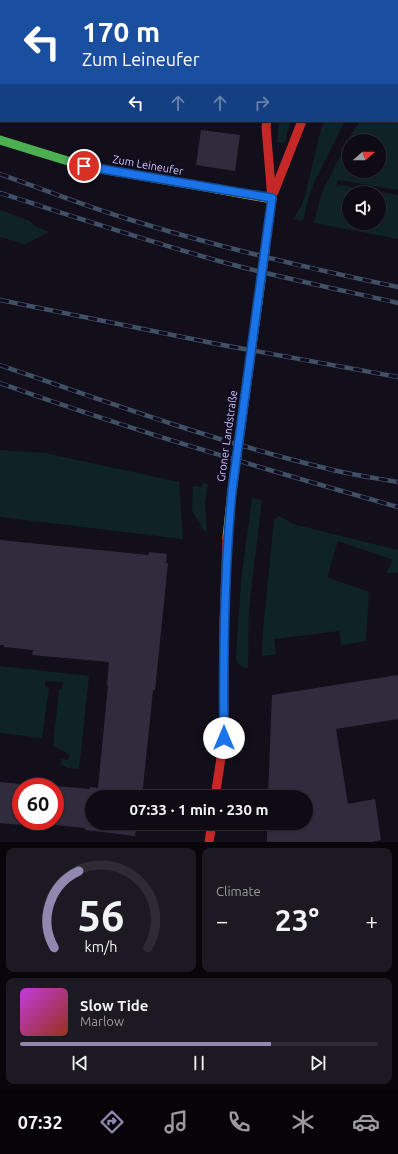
<!DOCTYPE html>
<html lang="en">
<head>
<meta charset="utf-8">
<style>
  body { margin:0; font-family:Ubuntu,sans-serif; background:#1c1922; color:#f1f3f6; height:100vh; display:flex; flex-direction:column; font-size:15px; white-space:nowrap }
  * { box-sizing:border-box; margin:0 }
  p { font-size:13px; color:#9b9ba0 }
  .icon { flex:none; width:22px; height:22px; fill:none; stroke:currentColor; stroke-width:2; stroke-linecap:round; stroke-linejoin:round }
  .map { position:relative; height:842px; overflow:hidden }
  .sheet { display:flex; flex-direction:column; gap:6px; padding:6px; background:#08060b; flex:1 }
  .sheet>* { flex:none }
  .banner { position:absolute; left:0px; top:0px; width:398px; height:122px; box-shadow:0 1px 3px #0004,0 0 0 1px #2e2b34; background:#1a4fa0; color:#fff; overflow:hidden }
  .needle { width:26px; rotate:70deg }
  .tools { position:absolute; left:342px; top:134px; display:grid; gap:8px }
  .tools a { display:grid; place-items:center; width:44px; height:44px; border-radius:50%; background:#0e0b14; box-shadow:0 1px 3px #0004,0 0 0 1px #2e2b34; font-size:20px }
  .speed { position:absolute; left:12px; top:778px; display:flex; gap:8px; font-size:20px; font-weight:700; text-align:center }
  .speed>* { display:grid; place-content:center; width:52px; height:52px; border-radius:50%; background:#0e0b14; box-shadow:0 1px 3px #0004,0 0 0 1px #2e2b34; line-height:1 }
  .speed .limit { border:6px solid #d22; background:#fff; color:#111 }
  .pin { position:absolute; display:grid; place-items:center; width:34px; height:34px; color:#fff; margin:-17px; border:2px solid #fff; border-radius:50%; box-shadow:0 1px 4px #0007 }
  .me { position:absolute; width:44px; margin:-22px; rotate:0deg; stroke-linejoin:round; filter:drop-shadow(0 0 3px #0008) }
  .turn { display:flex; align-items:center; gap:14px; height:84px; padding:0 16px; font-size:18px }
  .turn .icon { width:52px; height:52px; stroke-width:2.5 }
  .turn b { display:block; font-size:28px; line-height:34px }
  .lanes { display:flex; align-items:center; height:38px; padding:0 16px; background:#0003; justify-content:center; gap:20px; direction:ltr }
  .lanes .off { opacity:.35 }
  .big { font-size:30px; font-weight:600; line-height:1.1 }
  .sheet .card { flex:1; display:flex; flex-direction:column; justify-content:center; gap:6px; min-width:0; padding:0 14px; border-radius:8px; background:#1c1922 }
  .sheet .dial { align-items:center; gap:0 }
  .dial svg { height:104px; overflow:visible; fill:none; stroke:#2e2b34; stroke-width:7; stroke-linecap:round; text-anchor:middle }
  .dial text { fill:#f1f3f6; stroke:none }
  .song { display:flex; align-items:center; gap:12px }
  .cover { width:48px; height:48px; border-radius:6px; background:linear-gradient(135deg,hsl(290 70% 55%),hsl(10 70% 35%)) }
  .played { height:4px; border-radius:2px; background:linear-gradient(90deg,#9187af 70%,#2e2b34 70%) }
  .keys { display:flex; justify-content:space-around; direction:ltr }
  .heat { display:flex; justify-content:space-between; align-items:center; font-size:22px; direction:ltr }
  .sheet .tiles { flex:1; display:grid; gap:6px; grid-template-columns:1fr 1fr }
  .card:last-child { grid-column:span 2 }
  .trip { position:absolute; left:85px; top:790px; width:228px; height:40px; border-radius:20px; background:#0e0b14; box-shadow:0 1px 3px #0004,0 0 0 1px #2e2b34; font-weight:600; line-height:40px; text-align:center }
  .tabs { display:flex; height:64px; justify-content:space-around; align-items:center; background:#060408; color:#9b9ba0 }
  .tabs .icon { width:28px; height:28px }
  .tabs .current { color:#9187af }
  .tabs b { font-size:18px; color:#f1f3f6 }
  .map>svg:first-child { display:block }
  .green { fill:#0f2326; fill-rule:evenodd }
  .building { fill:#302c3d }
  .lines { fill:none; stroke-linecap:round; stroke-linejoin:round }
  .fast { stroke:#4caf50; stroke-width:9 }
  .slow { stroke:#ffc107; stroke-width:9 }
  .jam { stroke:#c62828; stroke-width:9 }
  .rail-casing { stroke:#405065; stroke-width:4.5 }
  .rail { stroke:#100b1e; stroke-width:3; stroke-dasharray:9; stroke-linecap:butt }
  .route-casing { stroke:#114b97; stroke-width:10 }
  .route { stroke:#1a73e8; stroke-width:7 }
  .labels { text-anchor:middle; dominant-baseline:central; stroke-width:4; stroke-linejoin:round; paint-order:stroke }
  .street-label { font-size:11px; fill:#d5c8ff; stroke:#100b1e }
</style>
</head>
<body>
<div class="map">
<svg width="398" height="842" viewBox="0 0 398 842">
  <rect width="100%" height="100%" fill="#120f1a"/>
  <g class="green">
    <path d="M397 89H398V190L338 180 336 187 340 185 398 195V239L314 223 322 192 350 137 360 121H397ZM349 141H379V171H349ZM349 193H379V223H349Z"/>
    <path d="M279 121H290L285 143 277 142Z"/>
    <path d="M324 121H345L314 183 308 199 303 221 293 219 302 205 305 196 320 133Z"/>
    <path d="M0 210 30 221 33 225 49 232 25 244 0 237Z"/>
    <path d="M0 450 45 453 179 482 183 539 0 517Z"/>
    <path d="M203 483 208 484 205 502 207 531 203 530 200 523 192 511 193 486 202 487Z"/>
    <path d="M252 498 262 500 249 608 248 668C241 668 238 665 236 658L241 581Z"/>
    <path d="M279 516 293 524 398 550V573H386L393 560 338 541 327 577 369 592 366 641 341 645 339 631 274 639 276 654 262 656 263 630 274 520Z"/>
    <path d="M0 666 89 676 79 769 67 768 61 764V759L68 760 70 755 53 746 59 690 62 689 63 682 45 681V686L49 688 42 738 0 733Z"/>
  </g>
  <g class="building">
    <path d="M201 130 240 135 235 171 196 165Z"/>
    <path d="M0 540 148 555 149 552 167 554 166 563H168L161 632 155 690H153L142 797H92V823H137L135 836 85 830V828L55 825V786L90 789V787L98 788 108 685H107L109 662 32 655 33 650 4 647V645H0Z"/>
    <path d="M398 675V719L336 729 348 804 375 799 381 840 372 842H267V823H306V797H268L272 695Z"/>
    <path d="M0 782 21 784V825L0 823Z"/>
  </g>
  <g class="lines">
    <g class="fast">
      <path d="M283 0V1"/>
      <path d="M0 140 84 166 217 189"/>
    </g>
    <g class="slow">
      <path d="M323 0V1"/>
      <path d="M217 189 272 199"/>
      <path d="M227 538 232 491 265 251"/>
    </g>
    <g class="jam">
      <path d="M397 10H398"/>
      <path d="M397 48 398 47"/>
      <path d="M274 192 302 121"/>
      <path d="M265 251 272 199 266 127 267 121"/>
      <path d="M215 797 224 738V624L227 538"/>
      <path d="M209 842 212 823"/>
    </g>
    <defs>
      <g id="rail">
        <path d="M0 174C43 189 85 206 128 219 217 247 307 268 398 287"/>
        <path d="M0 193C75 217 150 242 226 263 283 278 341 290 398 303"/>
        <path d="M0 300 217 344 398 377"/>
        <path d="M0 365C109 403 217 442 329 469 352 475 375 478 398 482"/>
        <path d="M0 383C131 430 264 469 398 507"/>
      </g>
    </defs>
    <use href="#rail" class="rail-casing"/>
    <use href="#rail" class="rail"/>
  </g>
  <g class="lines">
    <defs>
      <path id="route" d="M84 166 272 198 232 491C224 573 223 655 224 738"/>
    </defs>
    <use href="#route" class="route-casing"/>
    <use href="#route" class="route"/>
  </g>
  <g class="labels">
    <g class="street-label">
      <text transform="translate(148 165) rotate(10)">Zum Leineufer</text>
      <text transform="translate(227 436) rotate(-82)">Groner Landstraße</text>
    </g>
  </g>
</svg>
<div class="tools">
<a><svg class="needle" viewBox="-14 -14 28 28"><path d="M0-13l5 13h-10z" fill="#e53935"/><path d="M0 13l5-13h-10z" fill="#9b9ba0"/></svg></a>
<a><svg class="icon" aria-label="sound" viewBox="0 0 24 24"><path d="M4 9h4l5-4v14l-5-4H4zM17 9q2 3 0 6"/></svg></a>
</div>
<div class="speed"><div class="limit">60</div></div>
<div class="pin" style="left:84px;top:166px;background:#d93025"><svg class="icon" aria-label="arrive" viewBox="0 0 24 24"><path d="M6 21V4h12l-3 4 3 4H6"/></svg></div>
<svg class="me" style="left:224px;top:738px" viewBox="-20 -20 40 40"><circle r="19" fill="#fff"/><path d="M0-13L10 11 0 6-10 11z" fill="#1a73e8"/></svg>
<div class="trip">07:33 · 1 min · 230 m</div>
<div class="banner">
<div class="turn"><svg class="icon" aria-label="left" viewBox="0 0 24 24"><path d="M17 20v-9H6M10 6l-5 5 5 5"/></svg><div><b>170 m</b>Zum Leineufer</div></div>
<div class="lanes"><svg class="icon" aria-label="left" viewBox="0 0 24 24"><path d="M17 20v-9H6M10 6l-5 5 5 5"/></svg><svg class="icon off" aria-label="ahead" viewBox="0 0 24 24"><path d="M12 20V5M6 11l6-6 6 6"/></svg><svg class="icon off" aria-label="ahead" viewBox="0 0 24 24"><path d="M12 20V5M6 11l6-6 6 6"/></svg><svg class="icon off" aria-label="right" viewBox="0 0 24 24"><path d="M7 20v-9h11M14 6l5 5-5 5"/></svg></div>
</div>
</div>
<section class="sheet">
<div class="tiles">
<div class="card dial"><svg viewBox="0 0 100 80">
<path d="M14 69A42 42 0 1 1 86 69"/>
<path d="M14 69A42 42 0 0 1 33 10" stroke="#9187af"/>
<text x="50" y="56" font-size="32" font-weight="700">56</text>
<text x="50" y="72" font-size="11">km/h</text>
</svg></div>
<div class="card"><p>Climate</p>
<div class="heat"><a>−</a><b class="big">23°</b><a>+</a></div>
</div>
<div class="card">
<div class="song"><i class="cover"></i><div><b>Slow Tide</b><p>Marlow</p></div></div>
<div class="played"></div>
<div class="keys"><svg class="icon" aria-label="previous" viewBox="0 0 24 24"><path d="M18 5L8 12l10 7zM5 5v14"/></svg><svg class="icon" aria-label="pause" viewBox="0 0 24 24"><path d="M8 5v14M16 5v14"/></svg><svg class="icon" aria-label="next" viewBox="0 0 24 24"><path d="M6 5l10 7-10 7zM19 5v14"/></svg></div>
</div>
</div>
</section>
<nav class="tabs">
<b>07:32</b>
<svg class="icon current" aria-label="directions" viewBox="0 0 24 24"><path d="M12 3l9 9-9 9-9-9zM9 14v-3h6M13 9l2 2-2 2"/></svg>
<svg class="icon" aria-label="music" viewBox="0 0 24 24"><path d="M9 18V5l10-2v13"/><circle cx="6" cy="18" r="3"/><circle cx="16" cy="16" r="3"/></svg>
<svg class="icon" aria-label="phone" viewBox="0 0 24 24"><path d="M5 4h4l2 5-3 2q2 4 5 5l2-3 5 2v4C11 20 4 13 5 4z"/></svg>
<svg class="icon" aria-label="climate" viewBox="0 0 24 24"><path d="M12 3v18M4 7l16 10M4 17L20 7"/></svg>
<svg class="icon" aria-label="car" viewBox="0 0 24 24"><path d="M5 17H2v-5l4-1 3-4h7l3 4 3 1v5h-3M9 17h6M6 11h13"/><circle cx="7" cy="17" r="2"/><circle cx="17" cy="17" r="2"/></svg>
</nav>
</body>
</html>
